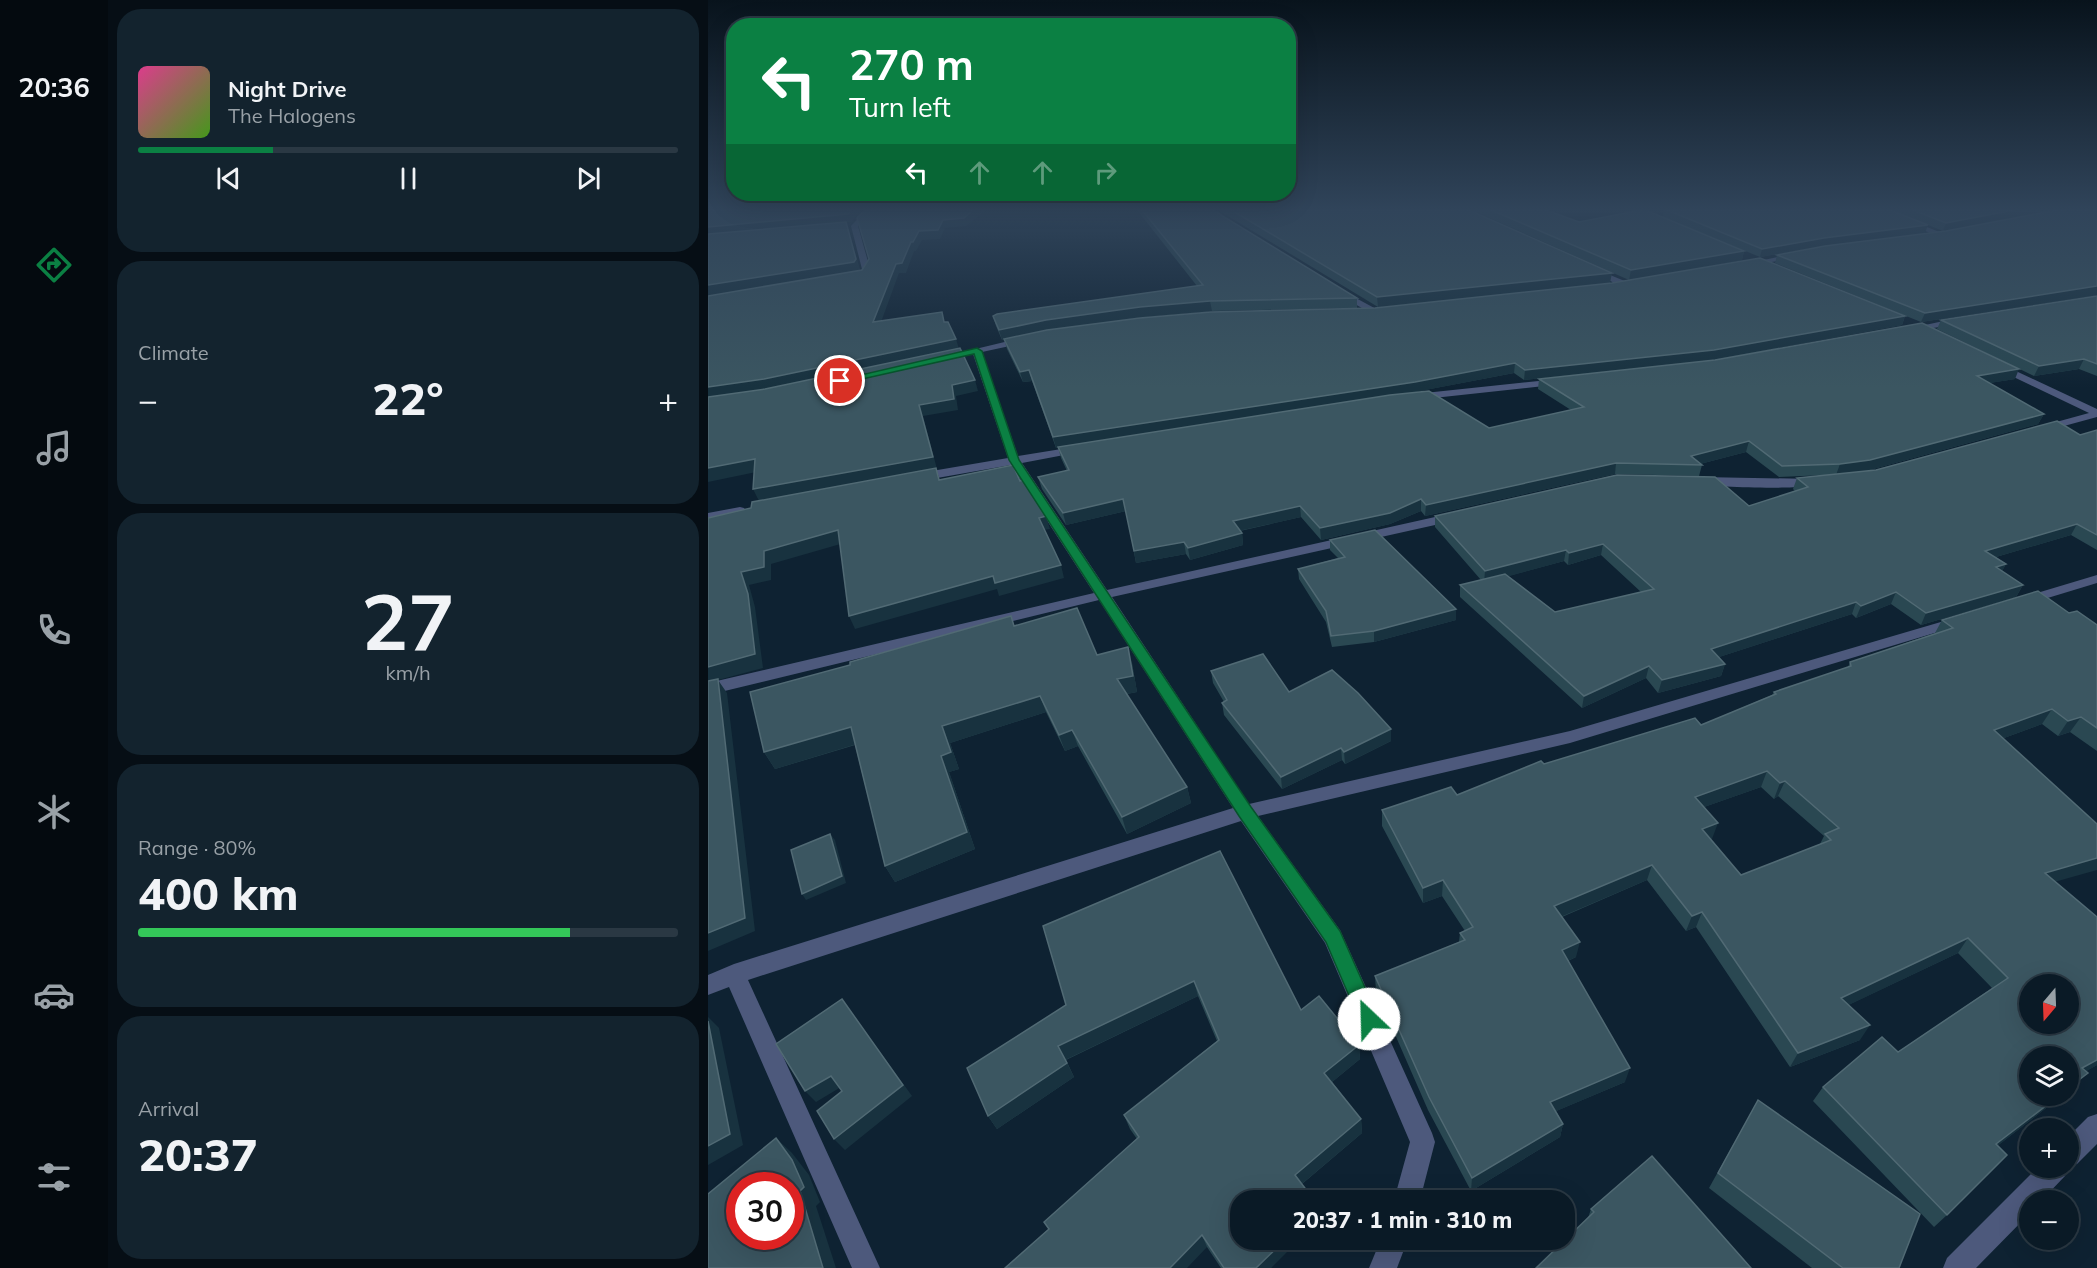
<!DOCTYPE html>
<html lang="en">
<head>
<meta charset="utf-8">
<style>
  body { margin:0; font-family:Mulish,sans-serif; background:#13232e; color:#f1f3f6; height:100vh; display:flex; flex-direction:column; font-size:22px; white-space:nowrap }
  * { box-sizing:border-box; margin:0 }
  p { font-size:20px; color:#99a1a7 }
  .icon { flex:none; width:33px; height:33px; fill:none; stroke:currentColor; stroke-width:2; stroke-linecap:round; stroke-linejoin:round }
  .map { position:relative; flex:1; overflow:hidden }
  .details { display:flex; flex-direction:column; gap:9px; padding:9px; background:#060e15; width:600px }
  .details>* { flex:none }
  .guide { position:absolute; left:18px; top:18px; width:570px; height:183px; border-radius:24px; box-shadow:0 6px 24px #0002,0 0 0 2px #2a3843; background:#0b8043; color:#fff; overflow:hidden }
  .needle { width:39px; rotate:199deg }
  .tools { position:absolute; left:1311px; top:974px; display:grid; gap:12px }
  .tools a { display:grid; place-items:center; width:60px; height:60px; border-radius:50%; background:#0a1a26; box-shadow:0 6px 24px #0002,0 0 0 2px #2a3843; font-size:30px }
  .speed { position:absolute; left:18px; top:1172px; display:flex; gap:12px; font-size:30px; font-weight:700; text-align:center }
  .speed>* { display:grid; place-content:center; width:78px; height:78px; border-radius:50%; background:#0a1a26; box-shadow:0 6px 24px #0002,0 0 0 2px #2a3843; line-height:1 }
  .speed .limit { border:9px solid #d22; background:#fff; color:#111 }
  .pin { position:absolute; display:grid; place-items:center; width:51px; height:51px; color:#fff; margin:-26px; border:3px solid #fff; border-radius:50%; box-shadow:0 2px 6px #0007 }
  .me { position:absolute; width:66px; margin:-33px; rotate:336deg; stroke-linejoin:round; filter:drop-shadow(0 0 4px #0008) }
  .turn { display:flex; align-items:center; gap:21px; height:126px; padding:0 24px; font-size:27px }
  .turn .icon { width:78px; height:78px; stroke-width:2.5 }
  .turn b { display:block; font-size:42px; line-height:51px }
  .lanes { display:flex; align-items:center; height:57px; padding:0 24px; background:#0003; justify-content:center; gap:30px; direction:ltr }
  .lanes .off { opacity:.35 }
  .big { font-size:45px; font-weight:800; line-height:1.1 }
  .details .tile { flex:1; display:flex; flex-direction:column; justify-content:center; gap:9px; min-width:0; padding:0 21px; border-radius:24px; background:#13232e }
  .details .dial { align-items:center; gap:0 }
  .dial b { font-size:78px; line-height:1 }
  .song { display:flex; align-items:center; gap:18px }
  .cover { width:72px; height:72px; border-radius:9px; background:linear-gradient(135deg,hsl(330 70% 55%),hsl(100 70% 35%)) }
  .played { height:6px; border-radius:3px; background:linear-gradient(90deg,#0b8043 25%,#2a3843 25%) }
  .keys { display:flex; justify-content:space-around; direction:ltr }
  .heat { display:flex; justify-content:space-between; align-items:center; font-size:33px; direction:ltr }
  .charge { height:9px; border-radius:4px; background:linear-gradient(90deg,#34c759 80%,#2a3843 0) }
  .trip { position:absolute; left:522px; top:1190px; width:345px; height:60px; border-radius:24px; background:#0a1a26; box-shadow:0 6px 24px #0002,0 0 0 2px #2a3843; font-weight:800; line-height:60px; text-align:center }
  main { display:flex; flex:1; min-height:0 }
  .tab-bar { display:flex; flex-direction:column; width:108px; justify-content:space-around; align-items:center; background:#040a0f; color:#99a1a7 }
  .tab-bar .icon { width:42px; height:42px }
  .tab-bar .selected { color:#0b8043 }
  .tab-bar b { font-size:27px; color:#f1f3f6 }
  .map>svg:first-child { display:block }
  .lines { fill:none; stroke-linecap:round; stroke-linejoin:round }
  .minor { fill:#4d597c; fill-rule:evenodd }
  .wall { fill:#2a4852; fill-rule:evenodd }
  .shaded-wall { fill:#18323f }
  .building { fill:#3b5661; stroke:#516a74; stroke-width:1.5; fill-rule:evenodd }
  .route { fill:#0b8043; stroke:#07532c; stroke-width:1.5 }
</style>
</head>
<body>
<main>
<nav class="tab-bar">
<b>20:36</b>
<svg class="icon selected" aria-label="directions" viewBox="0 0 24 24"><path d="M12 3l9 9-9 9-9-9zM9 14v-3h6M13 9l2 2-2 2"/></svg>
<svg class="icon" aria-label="music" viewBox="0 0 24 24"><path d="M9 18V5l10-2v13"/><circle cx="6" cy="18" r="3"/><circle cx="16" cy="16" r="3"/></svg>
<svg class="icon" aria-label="phone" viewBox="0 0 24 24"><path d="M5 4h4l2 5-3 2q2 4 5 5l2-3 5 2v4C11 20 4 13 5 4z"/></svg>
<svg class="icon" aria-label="climate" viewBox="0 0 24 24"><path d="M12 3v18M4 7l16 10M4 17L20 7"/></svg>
<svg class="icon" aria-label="car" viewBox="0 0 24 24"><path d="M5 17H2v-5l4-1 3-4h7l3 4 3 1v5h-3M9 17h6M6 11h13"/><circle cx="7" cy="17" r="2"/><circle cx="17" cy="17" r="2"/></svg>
<svg class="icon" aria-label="filters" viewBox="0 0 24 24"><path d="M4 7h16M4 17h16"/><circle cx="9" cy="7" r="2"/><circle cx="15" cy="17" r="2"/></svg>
</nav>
<section class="details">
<div class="tile">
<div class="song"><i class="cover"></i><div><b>Night Drive</b><p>The Halogens</p></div></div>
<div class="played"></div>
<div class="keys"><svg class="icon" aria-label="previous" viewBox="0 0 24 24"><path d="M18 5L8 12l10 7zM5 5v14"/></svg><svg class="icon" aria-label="pause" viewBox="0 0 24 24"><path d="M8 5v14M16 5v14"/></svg><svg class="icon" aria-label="next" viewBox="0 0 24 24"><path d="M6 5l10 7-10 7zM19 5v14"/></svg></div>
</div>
<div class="tile"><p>Climate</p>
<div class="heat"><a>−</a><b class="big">22°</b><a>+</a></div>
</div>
<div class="tile dial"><b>27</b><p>km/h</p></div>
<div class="tile"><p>Range · 80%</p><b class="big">400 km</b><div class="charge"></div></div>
<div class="tile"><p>Arrival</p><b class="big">20:37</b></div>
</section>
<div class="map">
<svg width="1389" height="1268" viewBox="0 0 1389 1268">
  <rect width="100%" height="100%" fill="#0e2232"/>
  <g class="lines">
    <g class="minor">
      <path d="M158 210H165L150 226 162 269 157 277 141 279V275L151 273 154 269 143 226Z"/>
      <path d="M1166 210H1176L1239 235 1232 237Z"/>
      <path d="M1088 253 1092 255 1091 257 1041 266 1037 264Z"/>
      <path d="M885 268 924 284 925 286 918 288 882 272 881 270Z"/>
      <path d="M633 290 670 310 671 312 664 314 630 294 629 292Z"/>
      <path d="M1250 318 1254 321 1253 323 1203 332 1198 329Z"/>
      <path d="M317 337 322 340 320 342 274 352 310 456 372 446 378 449 372 452 314 463 399 590 745 513 751 517 745 521 404 597 541 804 862 731 1243 619 1248 617 1255 622 1253 625 862 743 550 816 632 930 724 1133 727 1142 712 1200H686L702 1142 617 943 533 821 40 980 172 1268H144L21 987 0 995V975L26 964 525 808 391 600 0 695V683L386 593 303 465 212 481 206 477 212 473 300 458 265 354 235 361 230 358Z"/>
      <path d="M1289 365H1295L1389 409V417L1334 432 1330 431V427L1381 413 1289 369Z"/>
      <path d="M850 379 854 380V384L707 400 702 397 707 394Z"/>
      <path d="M993 477 1107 479 1113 483C1104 491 1005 487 989 484V478Z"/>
      <path d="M32 507 36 508 38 511 36 514 0 521V513Z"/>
      <path d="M1389 575V583L1317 605 1310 601 1312 598Z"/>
      <path d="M1389 1114V1144L1369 1164 1361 1167 1357 1176 1334 1200H1322V1213L1268 1268H1235L1239 1258 1330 1167H1360V1137L1380 1117Z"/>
      <path d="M673 1239H700L689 1268H661Z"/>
    </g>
  </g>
  <g class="wall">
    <path d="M429 210H505L649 298V308L504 311 434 317 341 330 1197 316 1194 325 1004 360 816 380 806 373 701 393 781 428 863 410 830 389 831 379H1307L1281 383 1336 414 1330 424 1158 471 1143 473 1168 470 1372 435 1389 430V550L1363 535 1288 557 1298 564 1294 571 1315 585 1308 597 1213 625 1183 604 1148 618 1144 614 1011 657 1017 664 1013 676 950 693 938 678 874 708 752 597V585L773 580 727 527V516L1041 506 1087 491 1085 489 1089 478 1118 475 1071 477 1038 452 992 464 994 465 991 476 907 474 717 516 713 511 682 524 613 540 593 517 532 531 534 533 535 545 482 560 478 554 428 563 418 511 358 525 334 489 330 477 359 471 353 458 350 447 348 448 324 381 315 382 299 349 296 339 294 340 288 326 285 316 489 286ZM893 555 933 592 847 612 800 576 856 561 860 565Z"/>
    <path d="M510 210H761L902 283 670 307Z"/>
    <path d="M764 210H838L871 222 1036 251 1034 260 921 280Z"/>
    <path d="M956 210H1182L1217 233 1114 246 1052 257 955 217Z"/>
    <path d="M1183 210H1343L1235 231Z"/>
    <path d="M1389 210V295L1213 322 1067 263 1069 255Z"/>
    <path d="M1389 296V376L1371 369 1326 376 1229 329 1233 320Z"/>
    <path d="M622 540 748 609V620L666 642 624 647 618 622 591 579 590 569 630 558 622 550Z"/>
    <path d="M1361 613 1389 625V751L1362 732 1350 736 1334 724 1296 738 1347 882 1389 917V1065L1378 1071 1365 1087 1360 1091V1056L1322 1095H1355L1289 1146 1239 1215 1226 1227 1105 1101 1115 1087 1190 1052 1284 988 1250 953 1140 1005 1152 1040 1082 1067 988 927 978 931 939 880 854 917 868 957 860 961 917 1082 848 1111 855 1124 852 1137 763 1191 720 1110 668 991 667 976 751 942 752 933 757 931 734 896 715 903 674 826V810L749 795 836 764 993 725 1064 695 1066 692 1140 667 1142 662 1227 633 1234 620ZM1053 787 1066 799 1070 796 1116 836 1112 844 1033 875 1002 839H1004L996 807Z"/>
    <path d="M306 626 389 655 424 663 429 692 419 694 479 787 483 803 419 834 370 746 357 751 338 712 242 743 251 769 241 772 267 849 187 882 177 866 147 745 67 769 56 752Z"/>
    <path d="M503 671 683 741 637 764 634 760 574 789 516 715 514 703 516 702 505 683Z"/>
    <path d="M335 926 593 1010 651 1045 652 1059 624 1082 653 1119 654 1133 594 1184 563 1268H513L499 1247 341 1229 429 1139 422 1129 416 1115 509 1041 490 996 358 1060 366 1077 289 1129 280 1116 358 1005Z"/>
    <path d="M1050 1100 1191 1268H1104L1001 1188Z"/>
    <path d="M883 1209 1043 1268 880 1218Z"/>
  </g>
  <g class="shaded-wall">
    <path d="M143 210H154L143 222H138L152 269 150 271 0 296V227Z"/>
    <path d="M265 210H278L258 226 237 228 232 239 214 240 208 251H206L198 273H191L169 333 165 322 188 264 211 231 235 220Z"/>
    <path d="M1306 210H1343L1235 231 1238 223Z"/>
    <path d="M1220 225 1217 233 1114 246 1052 257 1054 249 1116 238Z"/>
    <path d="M1036 251 1034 260 921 280 923 270Z"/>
    <path d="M904 273 902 283 670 307 669 297Z"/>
    <path d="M1389 286V295L1213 322 1217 313Z"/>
    <path d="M502 301 504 311 434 317 341 330 294 340 291 330 338 320 432 307Z"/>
    <path d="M1197 316 1194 325 1004 360 816 380 817 370Z"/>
    <path d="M248 339 251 349 62 390 0 399V387Z"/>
    <path d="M1376 359 1371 369 1326 376 1331 366Z"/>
    <path d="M807 363 806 373 707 392 348 448 345 437Z"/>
    <path d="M1311 369 1307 379 1264 386 1269 376Z"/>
    <path d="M321 370 324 381 315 382 312 372Z"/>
    <path d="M267 380 270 391 248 396 250 410 215 416 229 469H228L232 480 51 501 45 489 211 405 244 385Z"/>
    <path d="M1336 414 1330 424 1158 471 1128 475 1132 464Z"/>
    <path d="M1041 441 1038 452 988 465 983 456Z"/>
    <path d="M47 459 53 471 0 482V468Z"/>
    <path d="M908 463 907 474 717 516 718 505Z"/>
    <path d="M415 499 418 511 358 525 355 513Z"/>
    <path d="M713 499V511L682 524 613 540 612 528Z"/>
    <path d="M592 506 593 517 526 532 525 521Z"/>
    <path d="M338 516 342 529 335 530 331 518Z"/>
    <path d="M1369 524 1363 535 1271 562 1277 551Z"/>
    <path d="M130 530 136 543 63 564V580L41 585 47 607 55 668 10 680 19 693 47 931 0 951V667L33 572 56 551Z"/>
    <path d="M534 533 535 545 482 560 480 548Z"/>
    <path d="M476 542 478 554 428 563 426 551Z"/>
    <path d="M895 544 893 555 860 565 861 553Z"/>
    <path d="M858 550 856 561 776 583 777 571Z"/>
    <path d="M1298 564 1292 575 1288 567Z"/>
    <path d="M353 565 356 578 291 596 289 589 147 629 141 616 285 576Z"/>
    <path d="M1315 585 1308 597 1213 625 1218 613Z"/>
    <path d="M1188 592 1183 604 1148 618 1153 606Z"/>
    <path d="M1148 602 1144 614 999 661 1003 649Z"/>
    <path d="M748 609V620L666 642V631Z"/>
    <path d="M420 647 424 663 429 692 413 695 409 679Z"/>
    <path d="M1017 664 1013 676 950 693 954 680Z"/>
    <path d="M941 666 938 678 874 708 876 696Z"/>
    <path d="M332 696 338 712 242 743 251 769 241 772 267 849 187 882 177 866 234 726Z"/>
    <path d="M1344 709 1334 724 1277 745 1286 730Z"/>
    <path d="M1373 717 1362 732 1350 736 1360 721Z"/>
    <path d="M143 727 152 743 67 769 56 752Z"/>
    <path d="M683 729V741L637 764 636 752Z"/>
    <path d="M364 730 370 746 357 751 351 735Z"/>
    <path d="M633 748 634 760 574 789 573 777Z"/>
    <path d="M1059 771 1053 787 982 812 987 797Z"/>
    <path d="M1077 781 1070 796 1066 799 1072 783Z"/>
    <path d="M479 787 483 803 419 834 414 817Z"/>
    <path d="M1010 823 1004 839 989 845 994 829Z"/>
    <path d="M122 834 127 840 138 883 98 900 94 894Z"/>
    <path d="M1389 858V870L1325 888 1337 873Z"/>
    <path d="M944 865 939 880 843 921 846 906Z"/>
    <path d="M735 880 734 896 715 903V888Z"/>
    <path d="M994 912 988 927 978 931 984 916Z"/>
    <path d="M1260 938 1250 953 1124 1013 1133 998Z"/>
    <path d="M872 942 868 957 851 965 854 950Z"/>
    <path d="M486 981 490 996 357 1060 350 1046Z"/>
    <path d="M134 999 204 1096 137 1150 126 1139 195 1085Z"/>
    <path d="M0 1017 11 1028 35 1145 0 1165Z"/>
    <path d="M1162 1025 1152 1040 1082 1067 1090 1053Z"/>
    <path d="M651 1045 652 1059 618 1087 616 1073Z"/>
    <path d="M1389 1060V1065L1360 1082 1374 1068Z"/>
    <path d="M359 1063 366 1077 289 1129 280 1116Z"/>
    <path d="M922 1068 917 1082 839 1115 842 1102Z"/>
    <path d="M1380 1073 1365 1087 1360 1091V1088Z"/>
    <path d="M123 1076 133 1087 108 1102 97 1091Z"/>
    <path d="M1352 1095H1355L1274 1158 1288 1144Z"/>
    <path d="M653 1119 654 1133 589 1188 587 1175Z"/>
    <path d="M855 1124 852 1137 763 1191 764 1178Z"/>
    <path d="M68 1138 84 1153 101 1175 112 1202 108 1206 128 1268H115Z"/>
    <path d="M494 1235 499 1247 479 1268H462Z"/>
    <path d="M578 1239H592L563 1268H548Z"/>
  </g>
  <g class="building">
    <path d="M0 210H143L140 214 0 227Z"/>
    <path d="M157 210H265L256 218 235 220 230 230 211 231 205 242H203L194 263 188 264 165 322 234 312 236 322H240L248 339 56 379 0 387V296L154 270 161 259 149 218Z"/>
    <path d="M434 210H505L649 298 502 301 432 307 338 320 291 330 285 316 289 314 495 285Z"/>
    <path d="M523 210H761L904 273 669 297Z"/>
    <path d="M783 210H838L871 222 928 211H940L1036 251 923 270Z"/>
    <path d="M959 210H1182L1220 225 1116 238 1054 249Z"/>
    <path d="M1205 210H1306L1238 223Z"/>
    <path d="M1349 210H1389V286L1217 313 1069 255 1117 246 1238 231Z"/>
    <path d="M138 222 148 259 146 262 0 285V234Z"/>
    <path d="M1052 258 1197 316 1006 350 817 370 807 363 707 382 345 437 321 370 312 372 296 339 339 330 432 318 503 312 667 308 904 283Z"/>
    <path d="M1389 296V364L1376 359 1331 366 1233 320Z"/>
    <path d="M1214 323 1311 369 1269 376 1336 414 1162 460 1132 464 1074 466 1041 441 983 456 994 465 908 463 718 505 713 499 682 513 612 528 592 506 525 521 534 533 480 548 476 542 426 551 415 499 355 513 330 477 361 470 350 447 682 395 721 391 781 428 876 407 831 379 1007 360Z"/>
    <path d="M252 348 267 380 244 385 246 399 211 405 225 457 45 489 47 459 0 468V397L57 389Z"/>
    <path d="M1349 421 1372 435 1389 430V535L1369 524 1277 551 1298 564 1288 567 1315 585 1218 613 1188 592 1153 606 1148 602 1003 649 1017 664 954 680 941 666 876 696 752 585 797 574 847 612 946 589 895 544 861 553 858 550 777 571 727 516 909 475 1007 477 1041 506 1100 487 1089 478 1168 470Z"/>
    <path d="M305 465 312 481 315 480 338 516 331 518 353 565 287 583 285 576 141 616 130 530 56 551V567L33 572 40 594 47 654 0 667V518L43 508 44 502 228 468 231 480Z"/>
    <path d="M667 530 748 609 666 631 623 636 618 611 590 569 637 557 622 540Z"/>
    <path d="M1330 591 1361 613 1369 611 1389 625V728L1373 717 1360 721 1344 709 1286 730 1389 824V858L1337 873 1389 917V1060L1374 1068 1380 1073 1360 1088V1056H1322V1095H1352L1288 1144 1299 1155 1239 1215 1115 1087 1174 1037 1190 1052 1300 978 1260 938 1133 998 1162 1025 1090 1053 994 912 984 916 944 865 846 906 872 942 854 950 922 1068 842 1102 855 1124 764 1178 721 1097 667 976 757 940 752 933 765 927 735 880 715 888 674 810 743 787 749 795 833 761 836 764 987 718 993 725 1068 694 1066 692 1143 666 1142 662 1245 628 1234 620ZM1059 771 1072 783 1077 781 1131 828 1117 834 1123 840 1033 875 994 829 1010 823 987 797ZM1322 984H1360V1023H1322Z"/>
    <path d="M369 608 389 655 420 647 425 676 409 679 479 787 414 817 364 730 351 735 332 696 234 726 243 752 233 756 259 832 177 866 143 727 56 752 42 692 142 665V662L303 616 306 626Z"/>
    <path d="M555 654 581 692 624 670 650 693 683 729 636 752 633 748 573 777 514 703 519 700 503 671Z"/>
    <path d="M10 679 37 918 0 933V681Z"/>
    <path d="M122 834 134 876 94 894 83 850Z"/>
    <path d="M512 851 593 1010 611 996 651 1045 616 1073 653 1119 587 1175 606 1200H532V1239H578L548 1268H516L494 1235 462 1268H297L341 1229 336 1222 431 1137 416 1115 511 1040 486 981 350 1046 359 1063 280 1116 259 1068 358 1005 335 926Z"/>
    <path d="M134 999 195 1085 126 1139 109 1111 134 1091 123 1076 97 1091 68 1044Z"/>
    <path d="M0 1021 22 1134 0 1146Z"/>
    <path d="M1050 1100 1212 1214 1191 1268H1135L1010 1173Z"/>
    <path d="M68 1138 84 1160 96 1187 92 1191 115 1268H0V1194ZM32 1185H82V1236H32Z"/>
    <path d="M944 1156 1043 1268H828L886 1212 883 1209Z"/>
  </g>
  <linearGradient id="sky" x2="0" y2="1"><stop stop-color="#08131c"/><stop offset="0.54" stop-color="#30445a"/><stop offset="1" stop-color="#30445a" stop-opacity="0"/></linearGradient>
  <rect width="1389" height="388" fill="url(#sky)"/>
  <path class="route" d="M269 348 274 351 311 460 543 807 632 931 671 1019 668 1026 661 1029 654 1026 618 942 531 816 301 460 266 354 132 384 127 381Z"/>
</svg>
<div class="tools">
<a><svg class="needle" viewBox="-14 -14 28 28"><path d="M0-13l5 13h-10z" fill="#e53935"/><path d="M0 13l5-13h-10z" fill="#99a1a7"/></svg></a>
<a><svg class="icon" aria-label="layers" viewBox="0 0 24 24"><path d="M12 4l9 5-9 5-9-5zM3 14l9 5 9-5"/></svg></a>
<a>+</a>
<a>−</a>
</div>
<div class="speed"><div class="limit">30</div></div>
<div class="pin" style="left:132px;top:381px;background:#d93025"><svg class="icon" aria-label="arrive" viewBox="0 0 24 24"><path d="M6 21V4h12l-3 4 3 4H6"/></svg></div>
<svg class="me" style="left:661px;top:1019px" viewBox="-20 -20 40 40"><circle r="19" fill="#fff"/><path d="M0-13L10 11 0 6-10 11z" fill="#0b8043"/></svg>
<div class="trip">20:37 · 1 min · 310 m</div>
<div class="guide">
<div class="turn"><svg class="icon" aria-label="left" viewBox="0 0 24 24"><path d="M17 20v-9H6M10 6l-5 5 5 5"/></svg><div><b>270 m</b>Turn left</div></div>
<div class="lanes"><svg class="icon" aria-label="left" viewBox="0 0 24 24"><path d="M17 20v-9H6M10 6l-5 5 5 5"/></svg><svg class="icon off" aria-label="ahead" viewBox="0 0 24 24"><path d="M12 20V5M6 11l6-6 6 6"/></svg><svg class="icon off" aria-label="ahead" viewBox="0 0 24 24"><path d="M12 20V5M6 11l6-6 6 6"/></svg><svg class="icon off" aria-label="right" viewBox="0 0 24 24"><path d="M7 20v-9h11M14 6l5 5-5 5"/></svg></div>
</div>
</div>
</main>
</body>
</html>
